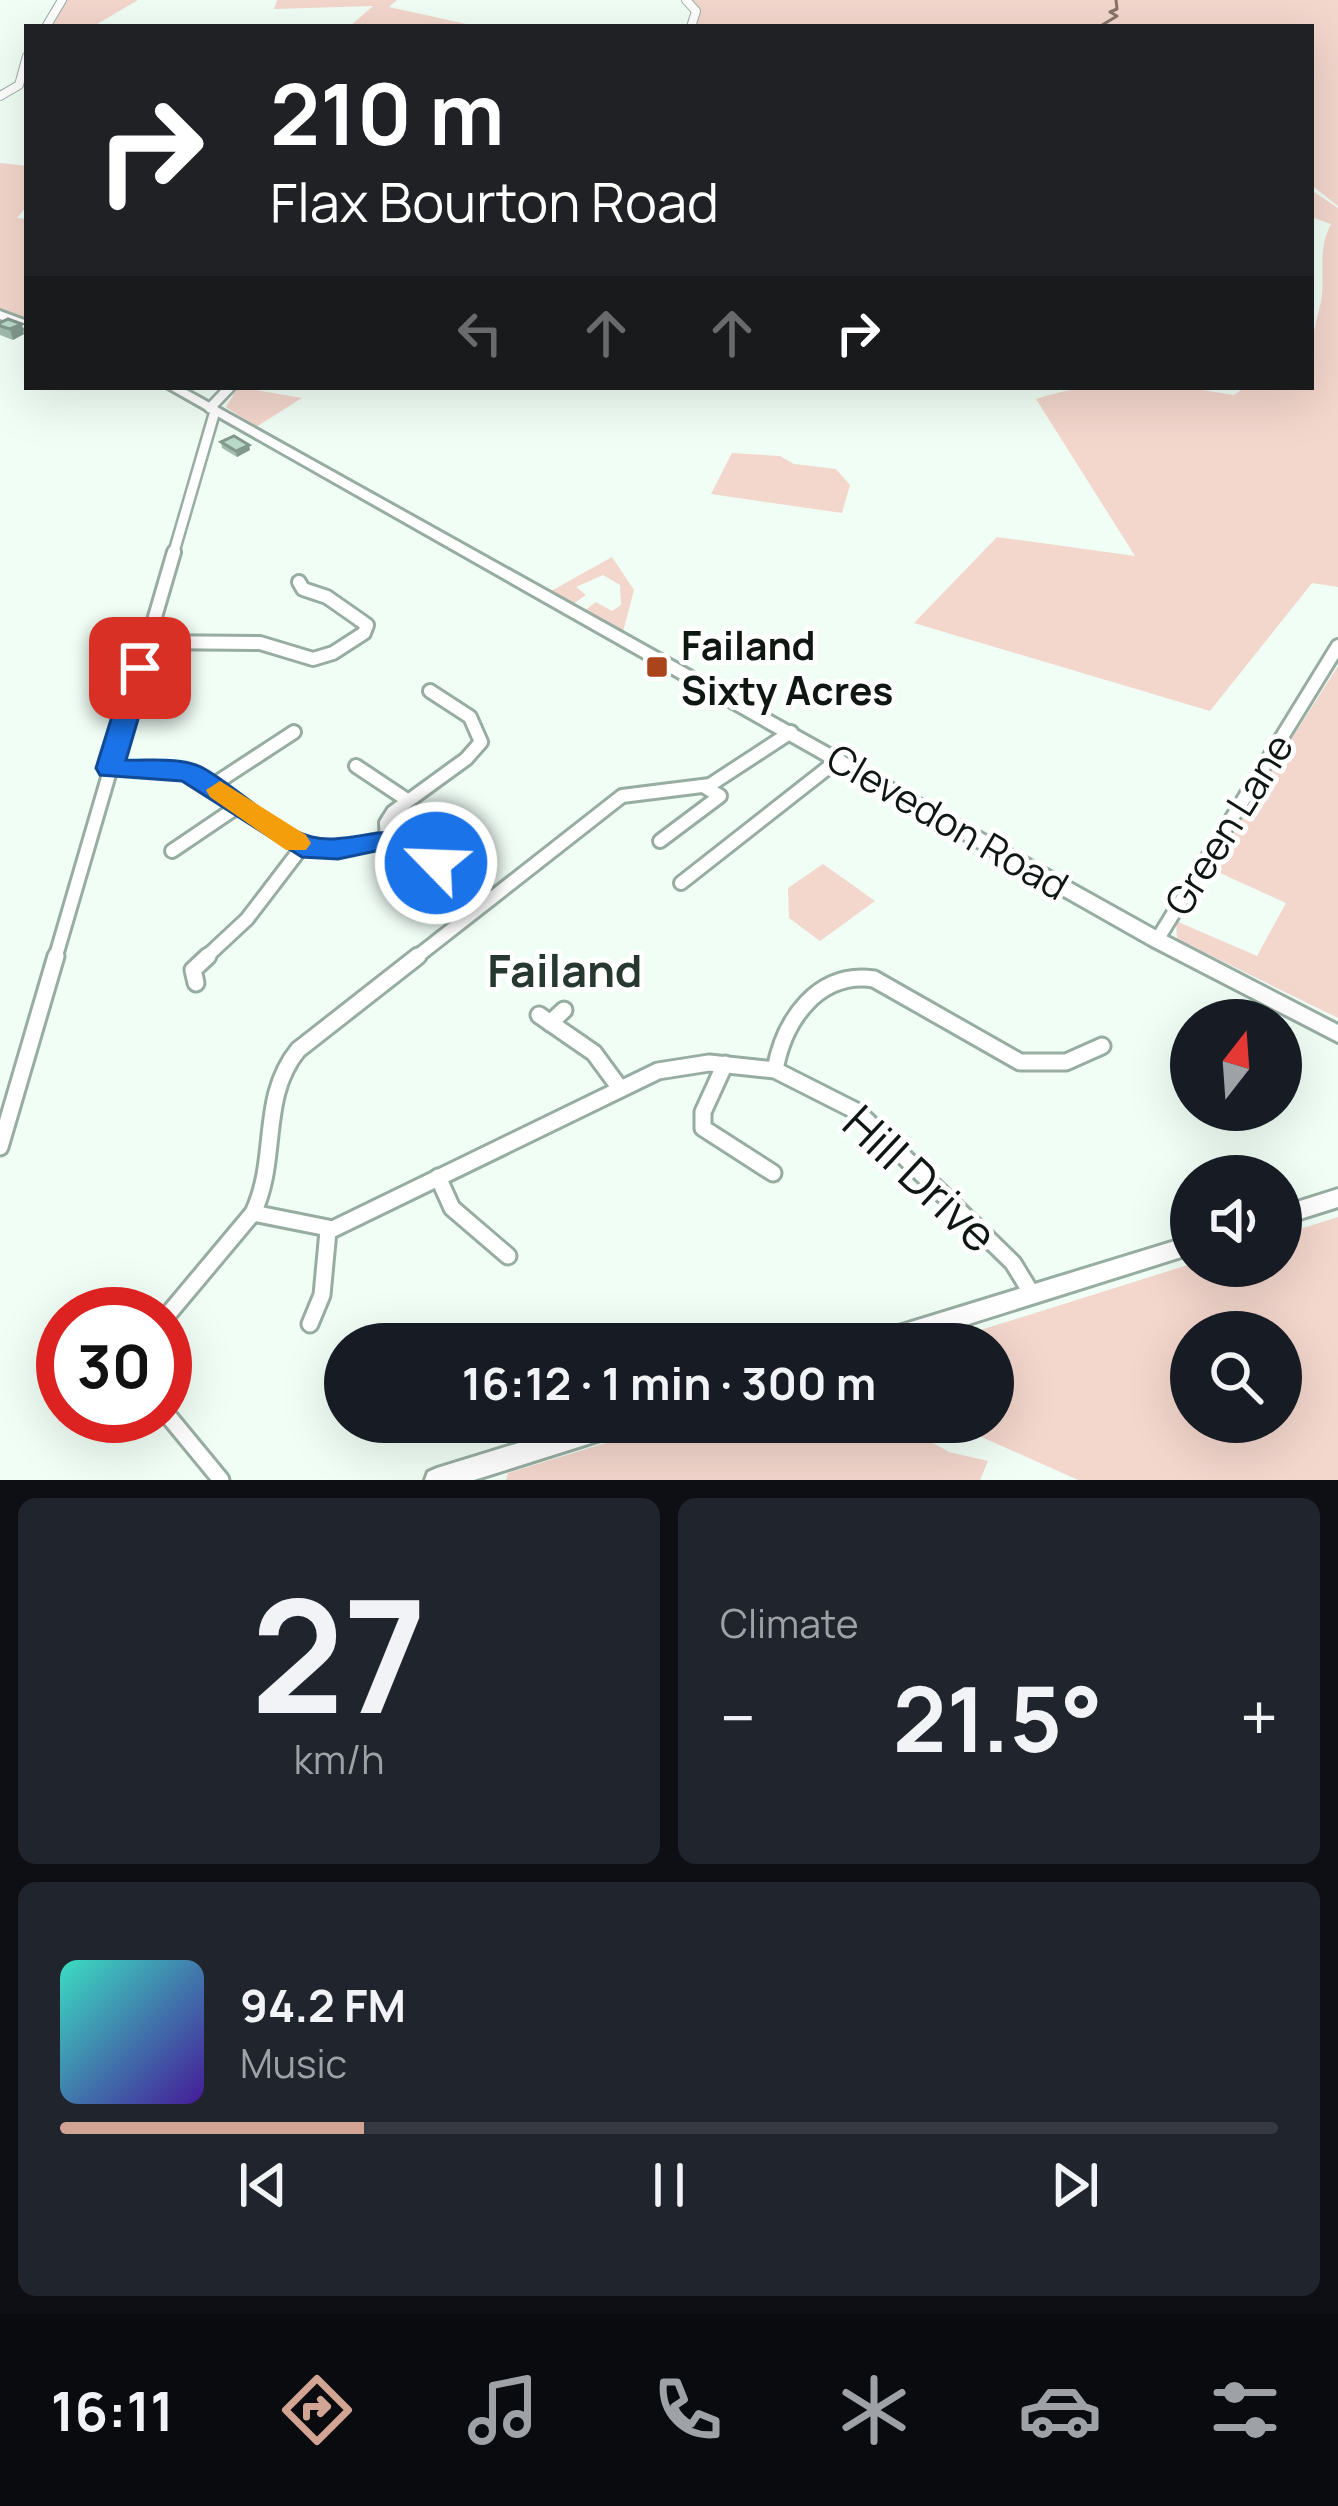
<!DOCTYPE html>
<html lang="en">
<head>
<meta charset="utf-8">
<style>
  body { margin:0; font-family:Manrope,sans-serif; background:#20242c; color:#f1f3f6; height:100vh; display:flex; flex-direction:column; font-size:45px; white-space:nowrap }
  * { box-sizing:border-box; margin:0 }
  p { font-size:39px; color:#9ea1a6 }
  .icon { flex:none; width:66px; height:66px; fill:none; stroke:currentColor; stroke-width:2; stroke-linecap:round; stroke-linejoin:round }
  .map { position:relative; height:1480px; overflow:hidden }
  .side { display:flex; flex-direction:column; gap:18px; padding:18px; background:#0d0f14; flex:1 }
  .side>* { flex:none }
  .guide { position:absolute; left:24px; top:24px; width:1290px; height:366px; border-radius:0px; box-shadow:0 12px 48px #0002; background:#202124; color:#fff; overflow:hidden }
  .needle { width:78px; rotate:17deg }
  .controls { position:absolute; left:1170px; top:999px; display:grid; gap:24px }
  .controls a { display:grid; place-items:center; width:132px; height:132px; border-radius:50%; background:#171b24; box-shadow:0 12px 48px #0002; font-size:60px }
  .speed { position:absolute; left:36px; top:1287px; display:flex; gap:24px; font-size:60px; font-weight:700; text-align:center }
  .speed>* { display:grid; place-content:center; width:156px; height:156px; border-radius:50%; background:#171b24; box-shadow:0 12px 48px #0002; line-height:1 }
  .speed .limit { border:18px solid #d22; background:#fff; color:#111 }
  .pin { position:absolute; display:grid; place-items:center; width:102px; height:102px; color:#fff; margin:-51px; border-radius:24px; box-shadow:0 6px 18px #0006 }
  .me { position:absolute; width:132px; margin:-66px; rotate:294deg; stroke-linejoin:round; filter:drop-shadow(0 0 9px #0008) }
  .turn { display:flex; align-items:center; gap:42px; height:252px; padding:0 48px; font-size:54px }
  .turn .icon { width:156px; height:156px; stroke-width:2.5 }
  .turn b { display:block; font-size:84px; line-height:102px }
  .lanes { display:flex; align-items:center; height:114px; padding:0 48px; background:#0003; justify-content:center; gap:60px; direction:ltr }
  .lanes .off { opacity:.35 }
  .big { font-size:90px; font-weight:700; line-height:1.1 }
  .side .card { flex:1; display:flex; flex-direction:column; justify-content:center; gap:18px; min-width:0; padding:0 42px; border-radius:18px; background:#20242c }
  .side .dial { align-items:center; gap:0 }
  .dial b { font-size:156px; line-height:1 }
  .song { display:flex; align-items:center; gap:36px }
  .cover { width:144px; height:144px; border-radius:18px; background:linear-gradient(135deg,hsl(170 70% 55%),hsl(260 70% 35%)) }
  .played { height:12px; border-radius:6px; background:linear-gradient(90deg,#d1a493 25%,#363941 25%) }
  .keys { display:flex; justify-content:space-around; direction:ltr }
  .heat { display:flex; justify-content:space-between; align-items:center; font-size:66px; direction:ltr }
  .side .tiles { flex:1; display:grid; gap:18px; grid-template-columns:1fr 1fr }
  .card:last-child { grid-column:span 2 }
  .trip { position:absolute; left:324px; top:1323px; width:690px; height:120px; border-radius:60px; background:#171b24; box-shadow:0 12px 48px #0002; font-weight:700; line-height:120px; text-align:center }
  .tabs { display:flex; height:192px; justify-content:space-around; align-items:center; background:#090b0e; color:#9ea1a6 }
  .tabs .icon { width:84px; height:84px }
  .tabs .selected { color:#d1a493 }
  .tabs b { font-size:54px; color:#f1f3f6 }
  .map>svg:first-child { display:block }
  .green { fill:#f3d6cc; fill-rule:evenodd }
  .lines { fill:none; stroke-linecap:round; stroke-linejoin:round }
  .stream { stroke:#87736a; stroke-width:3 }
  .minor-far3-casing { stroke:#98ada2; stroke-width:10 }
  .minor-far2-casing { stroke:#98ada2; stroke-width:14 }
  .minor-far1-casing { stroke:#98ada2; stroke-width:18 }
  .minor-casing { stroke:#98ada2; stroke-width:21 }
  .secondary-casing { stroke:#98ada2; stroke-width:6 }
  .minor-far3 { stroke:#fff; stroke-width:8 }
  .minor-far2 { stroke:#fff; stroke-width:9 }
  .minor-far1 { stroke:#fff; stroke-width:12 }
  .minor { stroke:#fff; stroke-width:15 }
  .secondary { fill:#fff; fill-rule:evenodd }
  .wall { fill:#a1bcae }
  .shaded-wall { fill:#83998d }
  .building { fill:#bbdbca; stroke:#83998d; stroke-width:3 }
  .route { fill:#1a73e8; stroke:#114b97; stroke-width:3 }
  .slow { fill:#f59e0b }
  .poi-dot { fill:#aa441b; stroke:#fff; stroke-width:4.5 }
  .labels { text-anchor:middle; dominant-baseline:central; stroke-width:10; stroke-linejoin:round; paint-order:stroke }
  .poi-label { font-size:39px; font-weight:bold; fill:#0f1713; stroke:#fff; text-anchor:start }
  .street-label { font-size:39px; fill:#0f1713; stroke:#fff }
  .quarter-label { font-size:45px; font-weight:bold; fill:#26382f; stroke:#fff }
  .near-street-label { font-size:48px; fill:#0f1713; stroke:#fff }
</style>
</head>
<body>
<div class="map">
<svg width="1338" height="1480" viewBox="0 0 1338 1480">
  <rect width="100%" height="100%" fill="#f0fef6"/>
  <g class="green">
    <path d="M67 0H138L92 27H52Z"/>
    <path d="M277 0H397L389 7 480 27H349L373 6 274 9Z"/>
    <path d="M690 0H1338V206L1311 185V27H694L699 11Z"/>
    <path d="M0 163 27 166V206L17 218 27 219V319L0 309Z"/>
    <path d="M1311 190 1338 208V587L1312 583 1210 711 914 623 997 537 1135 556 1036 399C1098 378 1170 384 1234 395L1245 387H1311C1311 359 1311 336 1319 310 1328 281 1315 254 1331 224L1311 217Z"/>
    <path d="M238 387 302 398 256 427 226 407Z"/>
    <path d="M732 453 780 456 794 464 836 469 850 485 842 513 711 494Z"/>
    <path d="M612 557 634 590 623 632 584 611 596 602 612 611 621 605 620 585 603 575 576 587 586 595 573 604 551 591Z"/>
    <path d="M1338 666V1018L1177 939 1176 921 1257 956 1286 903 1209 868Z"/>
    <path d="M823 864 875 901 820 941 789 918 788 888Z"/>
    <path d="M1338 1217V1480H1078L948 1422H993V1344H936L1191 1264 1281 1266V1235ZM1191 1332H1281V1422H1191Z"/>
    <path d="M674 1422H897L949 1452 988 1461 980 1480H506L508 1473Z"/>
  </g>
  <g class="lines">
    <path class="stream" d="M1099 27 1117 16 1110 12 1117 9 1116 0"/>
    <defs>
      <g id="minor-far3">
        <path d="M686 0 696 11 691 27"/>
        <path d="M46 27 62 0"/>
        <path d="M0 96 19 85 27 56"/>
      </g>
      <g id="minor-far2">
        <path d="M210 408 230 387"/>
        <path d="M173 555 215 411"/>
      </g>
      <g id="minor-far1">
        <path d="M148 642 260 643 313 659 333 653 364 633 367 625 327 597 303 589 299 582"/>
        <path d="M356 766 407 800"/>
        <path d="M110 768 188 772 302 847 338 849 383 839 403 843 491 898"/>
        <path d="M213 785 294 732"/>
        <path d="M387 839 386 823 393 812 466 759 481 742 470 717 430 691"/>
        <path d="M660 841 720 796 705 787"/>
        <path d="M172 851 240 805"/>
        <path d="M681 883 839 759"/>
        <path d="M1157 940 1338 646"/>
        <path d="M55 959 174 552"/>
        <path d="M204 959 247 919 302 847"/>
        <path d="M414 959 622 796 710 785 791 732"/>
      </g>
      <g id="minor">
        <path d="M196 983 193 970 208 956"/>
        <path d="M539 1015 594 1053 619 1087"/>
        <path d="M550 1023 564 1010"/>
        <path d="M725 1064 703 1112V1128L773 1173"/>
        <path d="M775 1070C784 1020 818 971 874 979L1020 1062H1066L1102 1046"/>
        <path d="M0 1147 56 956"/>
        <path d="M438 1177 452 1208 508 1256"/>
        <path d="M253 1213C279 1159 259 1098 298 1050L418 956"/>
        <path d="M165 1318 253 1213 333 1229 658 1071 709 1063 775 1070 858 1112 1013 1263 1032 1294"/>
        <path d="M310 1324 322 1295 328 1231"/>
        <path d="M165 1412 221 1480"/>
      </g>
      <g id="secondary">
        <path d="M0 311 27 321V329L0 319Z"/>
        <path d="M166 387H181L1164 935 1338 1025V1042L1150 945Z"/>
        <path d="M1338 1189V1207L1281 1225V1207Z"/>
        <path d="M1191 1236V1254L905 1344H861L864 1337 872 1334Z"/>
        <path d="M587 1422H635L631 1430 623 1433 474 1480H425L428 1472 437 1468Z"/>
      </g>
    </defs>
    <use href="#minor-far3" class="minor-far3-casing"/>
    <use href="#minor-far2" class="minor-far2-casing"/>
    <use href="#minor-far1" class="minor-far1-casing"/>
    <use href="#minor" class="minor-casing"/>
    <use href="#secondary" class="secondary-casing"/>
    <use href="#minor-far3" class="minor-far3"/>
    <use href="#minor-far2" class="minor-far2"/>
    <use href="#minor-far1" class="minor-far1"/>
    <use href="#minor" class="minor"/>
    <use href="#secondary" class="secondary"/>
  </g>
  <g class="wall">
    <path d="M0 323 24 334 13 340 0 335Z"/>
    <path d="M221 442 250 450 237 457 222 448Z"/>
  </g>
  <g class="shaded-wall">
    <path d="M22 324 24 334 13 340 10 329Z"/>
    <path d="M249 445 250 450 237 457 236 451Z"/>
  </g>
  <g class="building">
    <path d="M8 319 22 324 10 329 0 326V323Z"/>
    <path d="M234 436 249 445 236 451 221 442Z"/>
  </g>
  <path class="route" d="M140 659 153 668 126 760C149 761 180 757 201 767 234 784 277 829 312 837 358 848 414 805 451 863L446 870H425L385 849 338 859 302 857 182 781 100 775 96 768 127 668Z"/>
  <path class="slow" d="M220 781 306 835 311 843 306 850H286L210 797 206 790Z"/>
  <rect class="poi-dot" x="645" y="655" width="24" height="24" rx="6"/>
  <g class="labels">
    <g class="poi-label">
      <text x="681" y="645">Failand<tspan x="681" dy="45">Sixty Acres</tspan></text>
    </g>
    <g class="street-label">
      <text transform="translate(948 821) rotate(30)">Clevedon Road</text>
      <text transform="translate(1228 824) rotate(-58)">Green Lane</text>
    </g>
    <g class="quarter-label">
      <text x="565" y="970">Failand</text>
    </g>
    <g class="near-street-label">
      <text transform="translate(921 1178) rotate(43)">Hill Drive</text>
    </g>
  </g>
</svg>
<div class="controls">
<a><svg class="needle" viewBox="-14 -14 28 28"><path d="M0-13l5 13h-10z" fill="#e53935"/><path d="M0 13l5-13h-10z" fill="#9ea1a6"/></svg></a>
<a><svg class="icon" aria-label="sound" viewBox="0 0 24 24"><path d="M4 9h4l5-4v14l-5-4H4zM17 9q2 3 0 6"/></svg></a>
<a><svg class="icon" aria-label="search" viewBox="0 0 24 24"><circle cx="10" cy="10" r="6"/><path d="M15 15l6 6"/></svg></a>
</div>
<div class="speed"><div class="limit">30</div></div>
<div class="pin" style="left:140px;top:668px;background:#d93025"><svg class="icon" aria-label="arrive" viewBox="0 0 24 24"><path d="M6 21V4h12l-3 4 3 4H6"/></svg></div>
<svg class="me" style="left:436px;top:863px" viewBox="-20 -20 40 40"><circle r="17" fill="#1a73e8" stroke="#fff" stroke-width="3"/><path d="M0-11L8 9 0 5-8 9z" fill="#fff"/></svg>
<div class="trip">16:12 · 1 min · 300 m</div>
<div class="guide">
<div class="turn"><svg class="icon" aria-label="right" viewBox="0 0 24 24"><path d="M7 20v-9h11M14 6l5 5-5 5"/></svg><div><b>210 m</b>Flax Bourton Road</div></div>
<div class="lanes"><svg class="icon off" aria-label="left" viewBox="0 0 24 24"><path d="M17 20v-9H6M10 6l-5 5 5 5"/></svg><svg class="icon off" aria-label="ahead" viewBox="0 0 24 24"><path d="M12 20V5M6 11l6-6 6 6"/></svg><svg class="icon off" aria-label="ahead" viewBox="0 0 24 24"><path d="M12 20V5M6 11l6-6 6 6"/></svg><svg class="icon" aria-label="right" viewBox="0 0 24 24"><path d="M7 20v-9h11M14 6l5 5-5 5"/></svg></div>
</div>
</div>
<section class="side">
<div class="tiles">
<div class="card dial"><b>27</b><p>km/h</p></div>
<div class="card"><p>Climate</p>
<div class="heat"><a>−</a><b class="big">21.5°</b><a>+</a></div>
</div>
<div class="card">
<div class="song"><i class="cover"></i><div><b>94.2 FM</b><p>Music</p></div></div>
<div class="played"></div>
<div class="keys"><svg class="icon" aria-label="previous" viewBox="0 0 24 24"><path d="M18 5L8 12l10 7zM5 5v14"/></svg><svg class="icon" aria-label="pause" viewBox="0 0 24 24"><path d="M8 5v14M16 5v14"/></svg><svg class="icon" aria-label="next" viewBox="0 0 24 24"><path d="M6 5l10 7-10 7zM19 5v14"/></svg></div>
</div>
</div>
</section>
<nav class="tabs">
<b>16:11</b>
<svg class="icon selected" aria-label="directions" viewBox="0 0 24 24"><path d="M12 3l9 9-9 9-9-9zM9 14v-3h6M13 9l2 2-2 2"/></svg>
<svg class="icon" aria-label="music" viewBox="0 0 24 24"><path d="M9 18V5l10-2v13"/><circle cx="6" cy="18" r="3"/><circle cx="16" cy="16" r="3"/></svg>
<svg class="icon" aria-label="phone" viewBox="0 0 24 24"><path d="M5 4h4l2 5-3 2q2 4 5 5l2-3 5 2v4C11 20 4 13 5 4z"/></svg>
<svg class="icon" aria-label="climate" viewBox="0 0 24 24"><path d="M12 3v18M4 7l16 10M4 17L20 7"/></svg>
<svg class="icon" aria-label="car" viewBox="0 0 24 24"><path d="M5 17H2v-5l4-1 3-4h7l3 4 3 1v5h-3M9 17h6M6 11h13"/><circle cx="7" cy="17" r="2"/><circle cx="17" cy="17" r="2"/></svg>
<svg class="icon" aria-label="filters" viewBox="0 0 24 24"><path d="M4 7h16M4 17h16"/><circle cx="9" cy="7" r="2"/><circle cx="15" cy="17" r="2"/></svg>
</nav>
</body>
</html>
